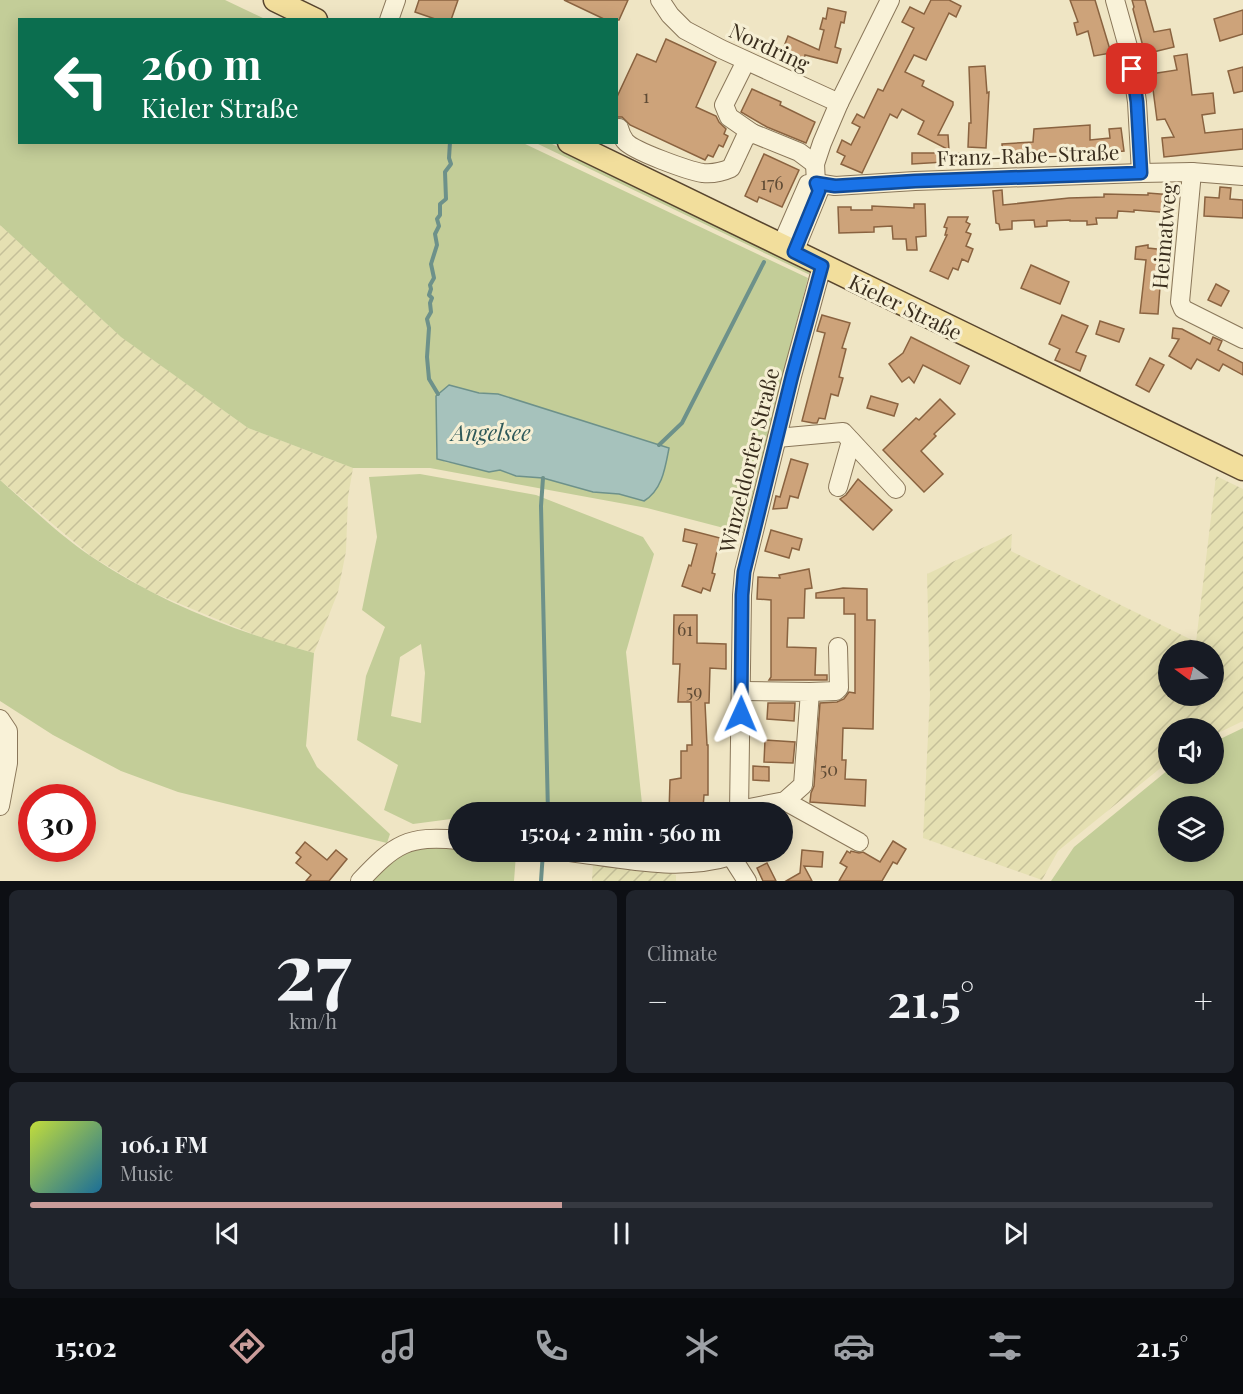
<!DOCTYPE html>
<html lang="en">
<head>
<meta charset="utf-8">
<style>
  body { margin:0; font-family:"Playfair Display",serif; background:#20242c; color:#f1f3f6; height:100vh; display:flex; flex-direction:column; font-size:22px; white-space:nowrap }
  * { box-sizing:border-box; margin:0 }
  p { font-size:20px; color:#9ea1a6 }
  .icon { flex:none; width:33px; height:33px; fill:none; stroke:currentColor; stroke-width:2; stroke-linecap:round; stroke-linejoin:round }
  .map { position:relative; height:881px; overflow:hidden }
  .details { display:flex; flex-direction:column; gap:9px; padding:9px; background:#0d0f14; flex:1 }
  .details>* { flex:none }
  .guide { position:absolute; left:18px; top:18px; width:600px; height:126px; border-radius:0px; box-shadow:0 3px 15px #0003; background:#0b6e4f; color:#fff; overflow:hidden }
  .needle { width:39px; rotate:285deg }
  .buttons { position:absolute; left:1158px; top:640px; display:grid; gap:12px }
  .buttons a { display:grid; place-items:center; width:66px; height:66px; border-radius:50%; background:#171b24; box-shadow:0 3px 15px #0003; font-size:30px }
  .speed { position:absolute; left:18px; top:784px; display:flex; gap:12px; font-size:30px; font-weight:700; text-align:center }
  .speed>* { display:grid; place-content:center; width:78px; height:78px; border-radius:50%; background:#171b24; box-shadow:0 3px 15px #0003; line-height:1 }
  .speed .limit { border:9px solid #d22; background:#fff; color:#111 }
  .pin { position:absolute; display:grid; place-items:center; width:51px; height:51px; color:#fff; margin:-26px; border-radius:12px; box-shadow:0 3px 9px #0006 }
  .me { position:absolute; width:66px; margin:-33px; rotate:1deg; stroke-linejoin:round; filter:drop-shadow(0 0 4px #0008) }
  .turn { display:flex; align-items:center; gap:21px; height:126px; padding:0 24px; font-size:27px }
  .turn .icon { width:78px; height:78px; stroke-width:2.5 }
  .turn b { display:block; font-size:42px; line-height:51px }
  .big { font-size:45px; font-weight:700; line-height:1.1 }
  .details .card { flex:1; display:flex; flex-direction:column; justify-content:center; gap:9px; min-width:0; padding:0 21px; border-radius:9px; background:#20242c }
  .details .dial { align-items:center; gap:0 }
  .dial b { font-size:78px; line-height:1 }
  .song { display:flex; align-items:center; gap:18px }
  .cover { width:72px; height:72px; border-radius:9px; background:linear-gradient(135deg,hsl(70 70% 55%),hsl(200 70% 35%)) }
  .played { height:6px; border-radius:3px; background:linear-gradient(90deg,#ca9c9a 45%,#363941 45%) }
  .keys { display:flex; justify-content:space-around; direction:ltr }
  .heat { display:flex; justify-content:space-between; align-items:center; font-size:33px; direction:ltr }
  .details .tiles { flex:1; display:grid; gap:9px; grid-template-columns:1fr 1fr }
  .card:last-child { grid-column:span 2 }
  .trip { position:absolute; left:448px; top:802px; width:345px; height:60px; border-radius:30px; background:#171b24; box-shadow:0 3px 15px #0003; font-weight:700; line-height:60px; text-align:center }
  .tab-bar { display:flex; height:96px; justify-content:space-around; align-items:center; background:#090b0e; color:#9ea1a6 }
  .tab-bar .icon { width:42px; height:42px }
  .tab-bar .current { color:#ca9c9a }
  .tab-bar b { font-size:27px; color:#f1f3f6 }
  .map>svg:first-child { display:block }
  .farmland { fill:url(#farmland-furrows); fill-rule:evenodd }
  .grass { fill:#c3cd98; fill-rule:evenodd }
  .water { fill:#a6c2bc; stroke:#6d918a; stroke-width:1.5 }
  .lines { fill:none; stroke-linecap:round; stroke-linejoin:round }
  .stream { stroke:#6d918a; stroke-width:4 }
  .building { fill:#cda37a; stroke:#8a6340; stroke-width:1.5 }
  .minor-casing { stroke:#8a775a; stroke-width:20 }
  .major-casing { stroke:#58452e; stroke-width:25 }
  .minor { stroke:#f9f2d8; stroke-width:18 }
  .major { stroke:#f2de9c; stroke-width:22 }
  .route-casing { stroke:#114b97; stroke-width:15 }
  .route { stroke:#1a73e8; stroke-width:10 }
  .labels { text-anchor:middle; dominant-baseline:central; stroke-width:6; stroke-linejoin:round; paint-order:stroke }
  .number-label { font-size:18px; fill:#5f4b35 }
  .street-label { font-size:21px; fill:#3a2e1e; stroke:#f6efd4 }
  .water-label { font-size:22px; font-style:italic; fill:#2e595a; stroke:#f6efd4 }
</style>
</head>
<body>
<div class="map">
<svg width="1243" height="881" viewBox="0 0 1243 881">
  <defs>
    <pattern id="farmland-furrows" width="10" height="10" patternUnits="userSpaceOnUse" patternTransform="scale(1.5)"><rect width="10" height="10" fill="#e5e0b2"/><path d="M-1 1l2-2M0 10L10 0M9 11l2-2" fill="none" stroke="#c5c099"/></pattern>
  </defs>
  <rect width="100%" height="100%" fill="#efe5c4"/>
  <g class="farmland">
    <path d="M0 225 120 336 248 428 353 468 348 497 346 551 338 592 314 653 267 640 149 591 91 556 0 480Z"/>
    <path d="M1216 476 1243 489V721L1214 735V729H1168V762L1058 851 1042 880 923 838 930 695 927 574 1012 534 1011 551 1196 642ZM1168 651H1214V696H1168Z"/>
    <path d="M593 862 649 866 676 875V881H592Z"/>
  </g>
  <g class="grass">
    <path d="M0 0H225L265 19 20 20V142L523 143 808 278 743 533 647 508 430 468H353L248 428 121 337 0 225ZM449 386 479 393 498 394 668 448 644 501 619 494 593 492 543 478 516 476 500 470 489 472 475 467 445 462 436 451 438 434 436 405Z"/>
    <path d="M536 143H550L806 267 810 275Z"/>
    <path d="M420 474 536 495 643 537 654 554 626 652 643 813H459V820L451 819 413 824 384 810 398 765 357 740 366 676 385 627 362 610 377 537 369 477ZM421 644 425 673 421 723 391 716 400 657Z"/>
    <path d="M0 480C30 506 59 535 92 557 159 602 236 632 314 653L306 746 317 767 390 834 387 843 178 792 121 771 53 735 0 701Z"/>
    <path d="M1243 728V881H1051L1074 847 1168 770V774H1214V742ZM1168 807H1214V852H1168Z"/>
    <path d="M425 845 459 848V852L516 854 514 881H369L402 850Z"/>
  </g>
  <path class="water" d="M449 385 479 393 498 394 669 448C665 469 662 490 644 501L619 494 593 492 543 478 516 476 500 470 489 472 437 459 436 396Z"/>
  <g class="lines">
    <g class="stream">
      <path d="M438 394 429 379 427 357 429 328 427 319 431 312 430 303 432 298 429 295 431 289 430 285 434 278 431 264 437 245 435 234 439 226 437 219 440 215V204L446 199 445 172 451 164 449 158 450 142"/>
      <path d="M659 445 682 423 764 262"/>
      <path d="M543 478 541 506 548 813"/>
      <path d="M541 881 543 852"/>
    </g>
  </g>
  <g class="building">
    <path d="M419 0H458L451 20H438L415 12Z"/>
    <path d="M564 0H628L619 20H606Z"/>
    <path d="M931 0H949L961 6 956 17 949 13 926 60 914 55 905 72 924 81 922 86 953 102V105L938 135H948L949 150 918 134 924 121 902 109 897 118 890 114 862 173 841 164 845 156 837 152 842 140 851 145 860 127 852 123 857 114 864 118 878 89 883 91 914 28 902 22 910 7 924 14Z"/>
    <path d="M1070 0H1095L1111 53 1094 56 1088 31 1077 35 1074 23 1078 22Z"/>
    <path d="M1132 0H1145L1154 32 1170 29 1174 47 1145 54 1133 9 1134 7Z"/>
    <path d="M828 8 846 12 844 23 841 22 835 47 841 49 837 63 805 55 804 59 783 49 788 36 819 50 824 30 820 29 823 18 826 19Z"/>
    <path d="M1243 10V34L1220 41 1214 19Z"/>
    <path d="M666 39 716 62 696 107 716 116 719 122 726 129 724 134 728 136 723 147 719 145 713 157 708 155 705 160 630 125 622 117H616V99L637 54 656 62Z"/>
    <path d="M1187 54 1192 95 1213 93 1215 113 1202 115 1205 133 1243 129V149L1164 157 1162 138 1174 137 1165 119 1157 120 1151 74 1177 70 1174 56Z"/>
    <path d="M985 66 987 93 989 92 986 148 968 147 969 123H971L969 67Z"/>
    <path d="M1243 67V91L1234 93 1228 71Z"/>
    <path d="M752 89 781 102 780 105 815 122 806 143 767 127 741 112Z"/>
    <path d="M1090 125V140L1110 138 1109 129 1121 128 1124 151 1102 153V155L1087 153 1041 156 1003 161 1002 144 1033 142 1034 129Z"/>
    <path d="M912 153H960L961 161 912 164Z"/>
    <path d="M764 154 799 170 782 207 759 197 757 202 745 196Z"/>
    <path d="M1220 187 1231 188 1230 199 1243 200V218L1204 216 1205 197 1219 198Z"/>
    <path d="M1002 190 1003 205 1069 198 1104 197V194L1148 195V193L1173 195 1172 213 1134 210V212L1118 211 1117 218H1096L1097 224 1087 225V221H1070V220L1047 221V226L1035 227 1034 220 1012 221V229L1000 230 999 224 996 223 993 191Z"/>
    <path d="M914 204H925L926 236 916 237 917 250H907L906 239H893L892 226 874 227V232L839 233 838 207H851V210H872V206L914 208Z"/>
    <path d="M948 217H968L966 222 970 224 966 232 971 234 966 246 973 249 968 262 962 259 958 270 953 268 948 279 930 271 947 235H945L947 228 944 227Z"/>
    <path d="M1148 245V248L1166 250 1165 273H1161L1158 314 1140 313 1146 260 1135 259 1136 247Z"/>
    <path d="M1031 265 1069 282 1060 304 1021 288Z"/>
    <path d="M1216 284 1229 291 1221 306 1208 300Z"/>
    <path d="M822 315 850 323 842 348 846 349 839 377 843 378 838 396 831 394 825 419 819 418 817 423H813L802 421 825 333 817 331Z"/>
    <path d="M1062 315 1088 326 1076 352 1086 356 1080 371 1055 360 1060 349 1049 344Z"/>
    <path d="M1100 321 1124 329 1119 342 1096 334Z"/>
    <path d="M1173 328 1182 329 1210 344 1213 337 1222 341 1218 350 1243 363V375L1223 364 1219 371 1197 359 1191 369 1169 356 1179 339 1172 338Z"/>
    <path d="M911 337 969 366 960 384 923 365 914 383 909 377 902 382 889 364 903 353Z"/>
    <path d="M1150 358 1164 365 1149 392 1136 385Z"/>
    <path d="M871 396 898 404 894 416 867 408Z"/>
    <path d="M940 399 955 414 934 434 936 436 921 451 943 474 924 492 883 450 916 418 919 420Z"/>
    <path d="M791 459 808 464 798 498 790 496 787 508 773 509 776 496 780 497Z"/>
    <path d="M858 479 892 510 873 530 840 499 846 495Z"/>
    <path d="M685 529 720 538 712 573 715 574 710 591 703 588 701 593 682 586 689 565 691 566 697 544 683 541Z"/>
    <path d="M771 530 802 539 799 550 792 548 789 558 765 551Z"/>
    <path d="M809 569 812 588 805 589 804 618H788L787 647 816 648 815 675H827V680H769L771 677V600L757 599 758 577 780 578 779 575Z"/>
    <path d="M843 588 867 589V620H875L873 729 843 728 842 760H846L845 779 866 780 865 806 810 802 811 793 814 786 820 703 837 702 844 699 849 692 855 693V614H844V598H816V593Z"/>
    <path d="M674 615H697V643L726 644V669L710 668 709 703H705L707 745H708V795H704L703 808H698V813H669L670 780 681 778V751H687V745H692L691 702H678L680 664H673Z"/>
    <path d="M768 703H795L794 721 767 719Z"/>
    <path d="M765 740 795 742 793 763 764 762Z"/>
    <path d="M753 766 769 767V781L753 780Z"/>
    <path d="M893 841 906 849 897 864 893 862 882 881H839L847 867 840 863 847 851 850 853 851 851 859 853 863 852 880 862Z"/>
    <path d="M305 842 327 860 336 850 347 859 329 881H306L311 875 296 863 301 857 296 853Z"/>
    <path d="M802 850 823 852 822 867 804 866 812 881H786L800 873Z"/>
    <path d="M767 863 776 881H763L757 868Z"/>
  </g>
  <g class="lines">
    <defs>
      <g id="minor">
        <path d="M660 0 670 15 685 30 721 49 839 103"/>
        <path d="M1115 0 1130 54 1137 102 1141 173"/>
        <path d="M389 20 396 0"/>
        <path d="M746 61 724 105 729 117 752 133"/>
        <path d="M619 128C620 132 622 137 625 141 633 151 689 171 703 173 713 174 722 172 731 168L745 138 752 133 799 152 815 164"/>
        <path d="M1192 172 1180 302 1183 309 1243 339"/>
        <path d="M781 246 808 184 816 183 835 186 915 181 1141 173 1192 172 1243 176"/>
        <path d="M794 252 819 191 816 183 815 164 822 143 839 103 890 0"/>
        <path d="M777 438 843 432 896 489"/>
        <path d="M838 487 851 441"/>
        <path d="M810 692 836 691 839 688 838 647"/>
        <path d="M0 719 8 731V763L0 806"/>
        <path d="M785 801 859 842"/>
        <path d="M739 810 785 801 803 785 810 692 742 691"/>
        <path d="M739 813 742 595 744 572 792 376 822 266"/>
        <path d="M570 852C623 859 680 872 731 856"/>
        <path d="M733 852 731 856 747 881"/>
        <path d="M360 881C395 844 407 835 459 840"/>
      </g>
      <g id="major">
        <path d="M275 0 316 20"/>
        <path d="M569 142 1243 469"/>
      </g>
    </defs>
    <use href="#minor" class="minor-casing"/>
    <use href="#major" class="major-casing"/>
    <use href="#minor" class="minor"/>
    <use href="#major" class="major"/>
  </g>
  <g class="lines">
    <defs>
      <path id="route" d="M741 714 742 595 744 572 792 376 822 266 794 252 819 191 816 183 835 186 915 181 1141 173 1137 102 1132 69"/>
    </defs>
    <use href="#route" class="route-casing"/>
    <use href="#route" class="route"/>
  </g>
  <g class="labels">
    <g class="number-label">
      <text x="646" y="96">1</text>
      <text x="772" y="183">176</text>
      <text x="685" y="629">61</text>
      <text x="694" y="691">59</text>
      <text x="829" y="769">50</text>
    </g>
    <g class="street-label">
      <text transform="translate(770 46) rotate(25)">Nordring</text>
      <text transform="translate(1028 154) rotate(-2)">Franz-Rabe-Straße</text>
      <text transform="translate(1163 236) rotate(-85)">Heimatweg</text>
      <text transform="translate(906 306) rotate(26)">Kieler Straße</text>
      <text transform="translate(748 460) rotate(-76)">Winzeldorfer Straße</text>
    </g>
    <g class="water-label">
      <text x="491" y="432">Angelsee</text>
    </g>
  </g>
</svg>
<div class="buttons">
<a><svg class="needle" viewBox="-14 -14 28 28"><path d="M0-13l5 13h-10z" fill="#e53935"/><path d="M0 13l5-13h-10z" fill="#9ea1a6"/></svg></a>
<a><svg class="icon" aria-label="sound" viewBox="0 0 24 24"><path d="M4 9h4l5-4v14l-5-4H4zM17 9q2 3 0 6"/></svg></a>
<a><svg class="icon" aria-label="layers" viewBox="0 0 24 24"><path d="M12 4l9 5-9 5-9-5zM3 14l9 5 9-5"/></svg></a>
</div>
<div class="speed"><div class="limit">30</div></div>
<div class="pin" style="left:1132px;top:69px;background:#d93025"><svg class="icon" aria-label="arrive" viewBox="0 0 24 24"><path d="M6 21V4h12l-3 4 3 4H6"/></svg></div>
<svg class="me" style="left:741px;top:714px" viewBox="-20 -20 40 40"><path d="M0-17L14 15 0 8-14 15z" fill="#1a73e8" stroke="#fff" stroke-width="4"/></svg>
<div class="trip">15:04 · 2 min · 560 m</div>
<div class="guide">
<div class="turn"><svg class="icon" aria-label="left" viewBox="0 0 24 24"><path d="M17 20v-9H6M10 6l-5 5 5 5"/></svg><div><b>260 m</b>Kieler Straße</div></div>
</div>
</div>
<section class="details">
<div class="tiles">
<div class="card dial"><b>27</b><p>km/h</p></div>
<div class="card"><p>Climate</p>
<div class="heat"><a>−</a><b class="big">21.5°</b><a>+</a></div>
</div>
<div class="card">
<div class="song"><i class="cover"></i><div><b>106.1 FM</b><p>Music</p></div></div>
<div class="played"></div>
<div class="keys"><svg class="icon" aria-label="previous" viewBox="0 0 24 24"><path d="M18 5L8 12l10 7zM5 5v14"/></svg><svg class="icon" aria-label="pause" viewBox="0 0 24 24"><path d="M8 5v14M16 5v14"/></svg><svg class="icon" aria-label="next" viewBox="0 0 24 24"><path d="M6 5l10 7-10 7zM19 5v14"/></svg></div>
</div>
</div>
</section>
<nav class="tab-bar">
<b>15:02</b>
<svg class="icon current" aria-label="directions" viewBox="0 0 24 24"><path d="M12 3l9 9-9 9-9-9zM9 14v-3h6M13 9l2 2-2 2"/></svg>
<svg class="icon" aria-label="music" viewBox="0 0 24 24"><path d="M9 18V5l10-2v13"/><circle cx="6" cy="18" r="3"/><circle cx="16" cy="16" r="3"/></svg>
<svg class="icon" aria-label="phone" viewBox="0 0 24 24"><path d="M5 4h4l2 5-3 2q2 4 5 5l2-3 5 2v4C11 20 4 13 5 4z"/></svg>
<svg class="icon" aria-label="climate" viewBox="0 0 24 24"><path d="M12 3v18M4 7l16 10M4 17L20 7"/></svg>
<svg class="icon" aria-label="car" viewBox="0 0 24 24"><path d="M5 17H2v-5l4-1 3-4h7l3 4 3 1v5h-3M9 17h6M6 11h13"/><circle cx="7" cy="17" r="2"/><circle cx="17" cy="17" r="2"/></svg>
<svg class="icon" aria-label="filters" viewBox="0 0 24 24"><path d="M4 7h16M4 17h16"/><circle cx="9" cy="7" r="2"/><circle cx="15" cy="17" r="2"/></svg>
<b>21.5°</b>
</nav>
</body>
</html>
